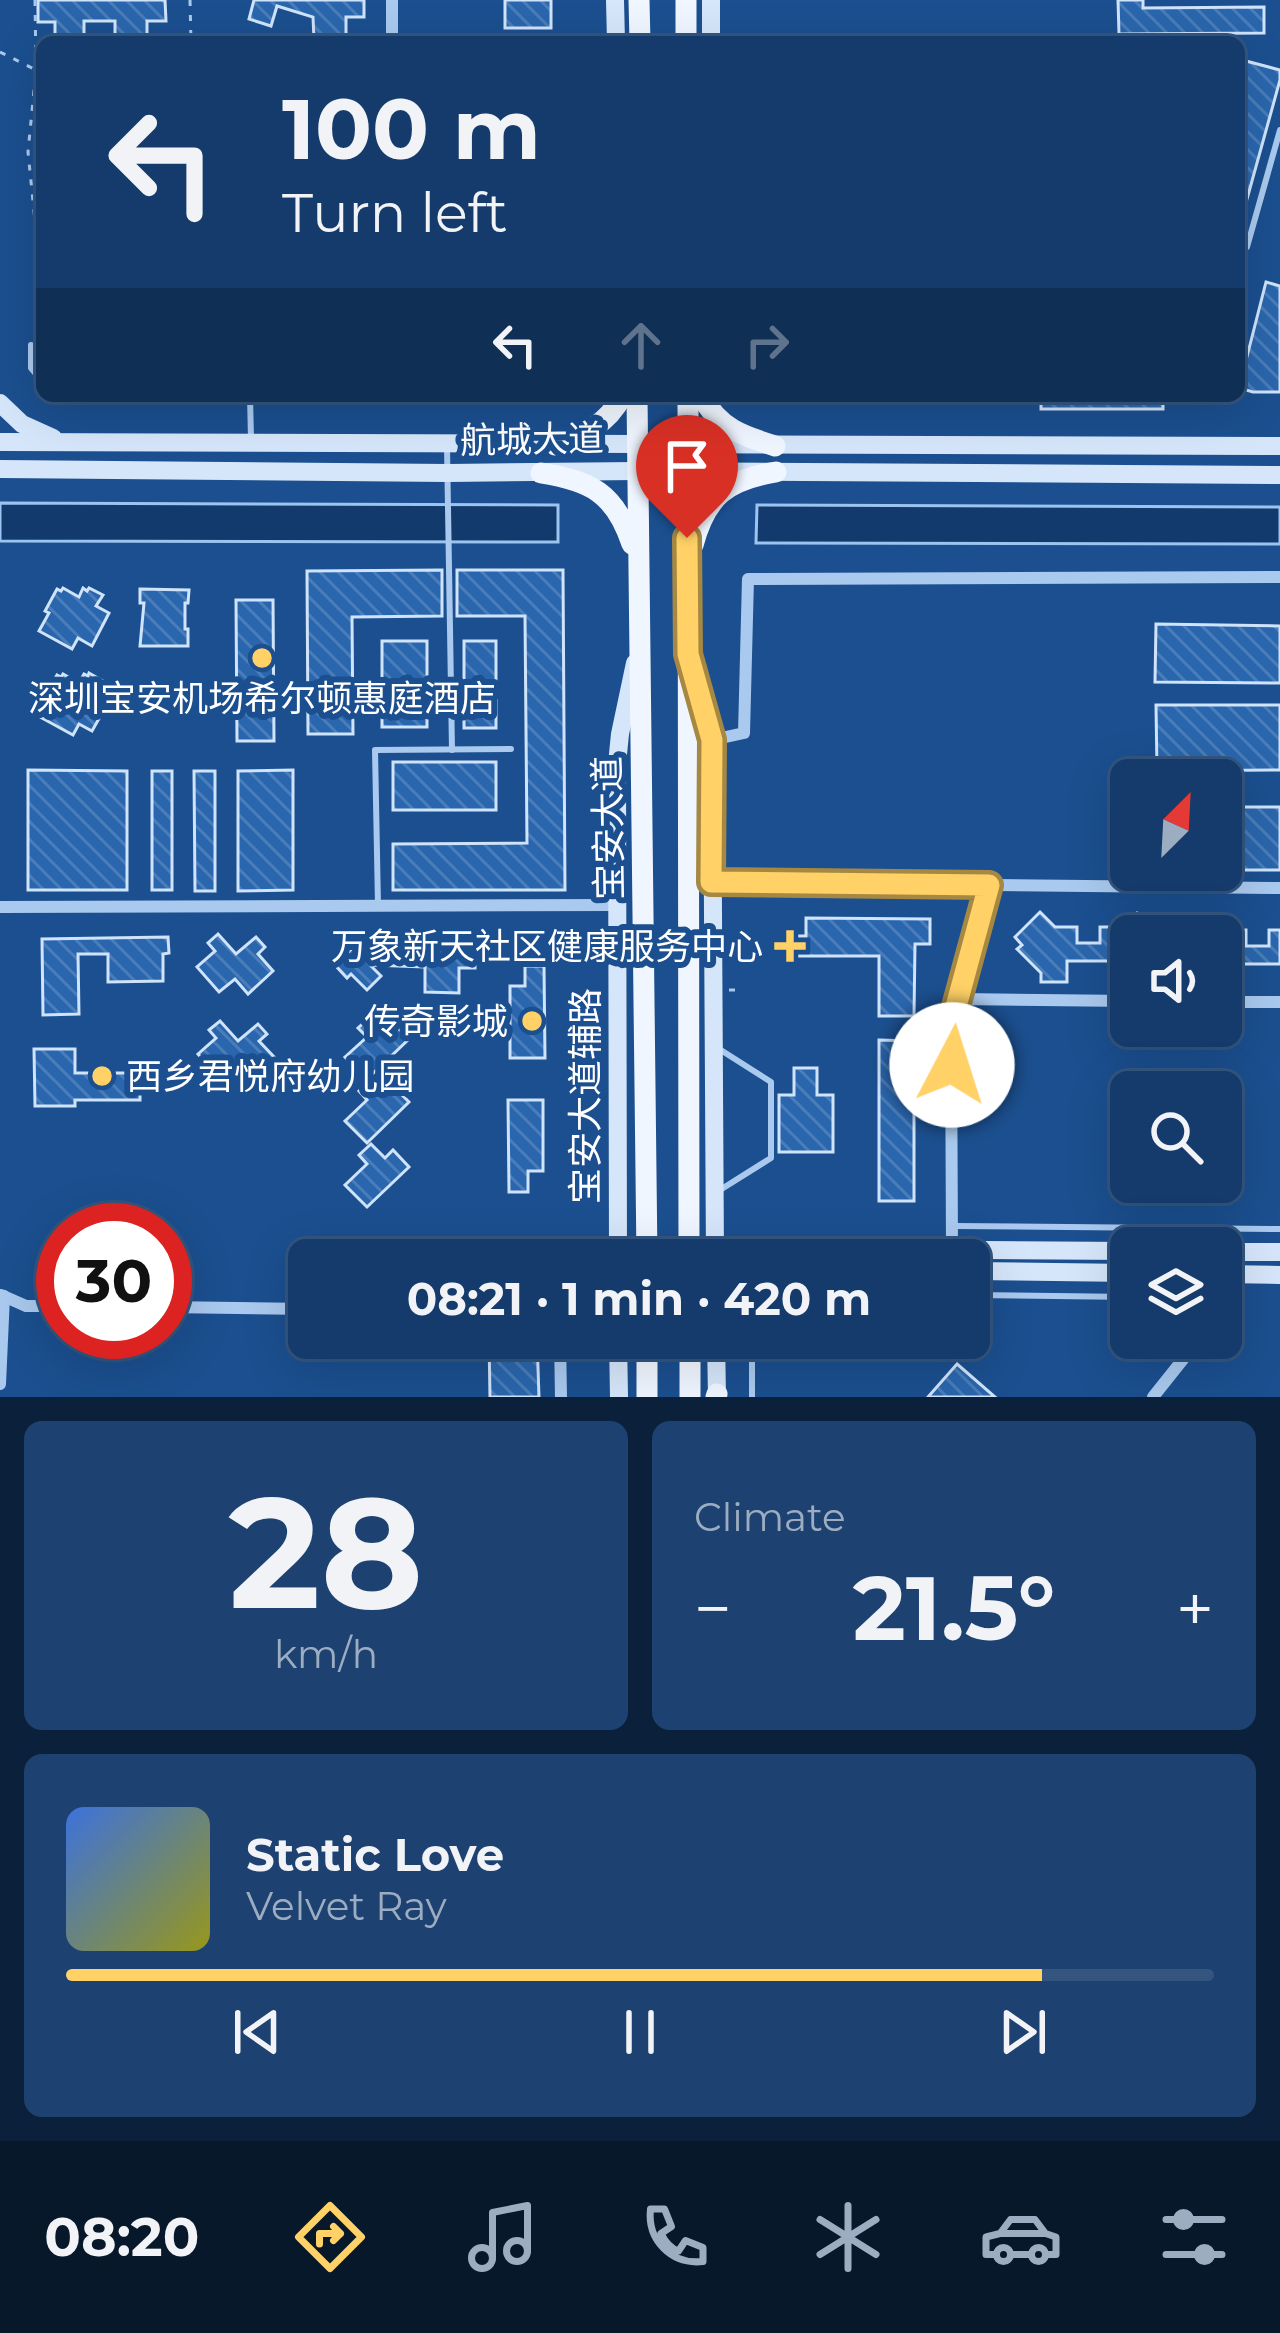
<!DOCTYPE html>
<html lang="en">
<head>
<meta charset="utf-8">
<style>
  body { margin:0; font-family:Montserrat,"Noto Sans SC",sans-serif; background:#1d4271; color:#f1f3f6; height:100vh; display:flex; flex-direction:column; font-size:45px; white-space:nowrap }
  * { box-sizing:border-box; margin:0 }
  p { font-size:39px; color:#9dadc1 }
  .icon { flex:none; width:66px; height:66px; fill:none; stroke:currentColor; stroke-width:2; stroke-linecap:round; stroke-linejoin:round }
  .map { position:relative; height:1397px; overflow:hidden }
  .side { display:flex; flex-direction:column; gap:24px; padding:24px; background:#0b203b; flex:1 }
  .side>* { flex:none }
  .top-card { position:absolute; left:36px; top:36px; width:1209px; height:366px; border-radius:18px; box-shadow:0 12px 48px #0002,0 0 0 3px #33557e; background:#143b6b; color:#f1f3f6; overflow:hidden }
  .needle { width:78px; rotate:24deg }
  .buttons { position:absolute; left:1110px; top:759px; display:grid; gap:24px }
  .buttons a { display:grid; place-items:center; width:132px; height:132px; border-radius:18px; background:#143b6b; box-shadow:0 12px 48px #0002,0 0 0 3px #33557e; font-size:60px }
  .speed { position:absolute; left:36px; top:1203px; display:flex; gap:24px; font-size:60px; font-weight:700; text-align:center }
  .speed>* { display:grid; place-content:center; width:156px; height:156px; border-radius:50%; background:#143b6b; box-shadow:0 12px 48px #0002,0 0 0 3px #33557e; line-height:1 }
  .speed .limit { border:18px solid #d22; background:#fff; color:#111 }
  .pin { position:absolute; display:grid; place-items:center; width:102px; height:102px; color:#fff; margin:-123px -51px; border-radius:50% 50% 50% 0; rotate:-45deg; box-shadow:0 0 12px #0007 }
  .pin .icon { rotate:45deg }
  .me { position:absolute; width:132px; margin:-66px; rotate:5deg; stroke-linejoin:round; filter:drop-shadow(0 0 9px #0008) }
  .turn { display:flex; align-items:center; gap:42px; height:252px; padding:0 48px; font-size:54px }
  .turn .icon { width:156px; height:156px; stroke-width:2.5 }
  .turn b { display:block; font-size:84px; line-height:102px }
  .lanes { display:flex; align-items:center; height:114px; padding:0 48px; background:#0003; justify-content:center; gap:60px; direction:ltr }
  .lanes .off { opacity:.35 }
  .big { font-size:90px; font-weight:700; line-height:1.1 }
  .side .tile { flex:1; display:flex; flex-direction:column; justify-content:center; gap:18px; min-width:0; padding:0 42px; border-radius:18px; background:#1d4271 }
  .side .dial { align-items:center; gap:0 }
  .dial b { font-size:156px; line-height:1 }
  .song { display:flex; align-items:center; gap:36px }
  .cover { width:144px; height:144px; border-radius:18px; background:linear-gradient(135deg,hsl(220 70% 55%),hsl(60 70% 35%)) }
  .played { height:12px; border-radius:6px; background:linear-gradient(90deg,#ffd166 85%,#33557e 85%) }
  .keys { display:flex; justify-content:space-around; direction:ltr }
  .heat { display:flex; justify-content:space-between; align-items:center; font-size:66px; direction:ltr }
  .side .tiles { flex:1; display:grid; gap:24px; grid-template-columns:1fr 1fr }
  .tile:last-child { grid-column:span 2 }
  .trip { position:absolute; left:288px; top:1239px; width:702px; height:120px; border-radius:18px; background:#143b6b; box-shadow:0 12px 48px #0002,0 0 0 3px #33557e; font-weight:700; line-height:120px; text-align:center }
  .tab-bar { display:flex; height:192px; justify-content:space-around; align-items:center; background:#08182b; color:#9dadc1 }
  .tab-bar .icon { width:84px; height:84px }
  .tab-bar .selected { color:#ffd166 }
  .tab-bar b { font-size:54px; color:#f1f3f6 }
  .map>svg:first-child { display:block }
  .water { fill:#123a6d; stroke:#9cc4f0; stroke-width:3 }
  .building { fill:url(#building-back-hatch); stroke:#cfe3fa; stroke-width:3 }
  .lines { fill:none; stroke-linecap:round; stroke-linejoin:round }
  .path { stroke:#a9c9ee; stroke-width:3; stroke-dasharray:6 9; stroke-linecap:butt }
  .lane { stroke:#a9c9ee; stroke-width:6 }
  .street { stroke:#a9c9ee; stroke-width:12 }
  .secondary { stroke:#d6e6fa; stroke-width:18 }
  .primary { stroke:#f0f6ff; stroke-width:21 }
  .route-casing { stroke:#a68842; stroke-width:30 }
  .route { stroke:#ffd166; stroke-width:21 }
  .poi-dot { fill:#ffd166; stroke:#1b4f8f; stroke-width:4.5 }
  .labels { text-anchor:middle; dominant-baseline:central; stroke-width:12; stroke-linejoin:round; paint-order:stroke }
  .street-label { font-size:36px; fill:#fff; stroke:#1b4f8f }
  .poi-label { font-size:36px; fill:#fff; stroke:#1b4f8f; text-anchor:end }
</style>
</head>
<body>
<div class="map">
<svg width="1280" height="1397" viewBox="0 0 1280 1397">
  <defs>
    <pattern id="building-back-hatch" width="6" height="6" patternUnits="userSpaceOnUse" patternTransform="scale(3)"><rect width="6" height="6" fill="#2a66ad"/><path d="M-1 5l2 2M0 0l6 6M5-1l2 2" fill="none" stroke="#4a7db9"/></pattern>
  </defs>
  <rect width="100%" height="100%" fill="#1b4f8f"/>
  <g class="water">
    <path d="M0 503 558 505V542L0 541Z"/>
    <path d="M757 505 1280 507V544L756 543Z"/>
  </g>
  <g class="building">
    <path d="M38 0H165L166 21H147V42H115V21H84V42H55V22H38Z"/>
    <path d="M254 0H364V17H346V40H314L313 17 277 6 271 26 249 19Z"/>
    <rect x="505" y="0" width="46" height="28"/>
    <path d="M1118 0H1143V8L1264 7V33L1119 34Z"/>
    <path d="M1246 61 1280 70V80L1242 217 1239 216V85Z"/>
    <path d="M1266 282 1280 286V392H1253L1239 388Z"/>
    <rect x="1041" y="396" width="122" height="13"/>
    <path d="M442 570V616L352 617 353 734H308L307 571Z"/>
    <path d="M457 570H563L565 890H393V844L527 843 525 616H457Z"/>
    <path d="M63 588 79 597 83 588 87 591 89 588 103 595 96 606 109 613 92 646 78 638 72 649 39 631 49 613 45 611 57 589 61 591Z"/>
    <path d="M140 589 189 590 188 603H185V629H188V646H140L144 603H140Z"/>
    <path d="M236 600H273L274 741H237Z"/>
    <path d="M1156 624 1280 626V683L1155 682Z"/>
    <rect x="382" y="641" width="45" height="86"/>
    <rect x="464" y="641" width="32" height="87"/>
    <path d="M89 673 103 681 97 692 110 699 92 731 79 724 73 735 40 717 50 699 45 696 57 675 61 677 63 674 79 683 84 674 88 676Z"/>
    <path d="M1156 705H1280V770L1157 771Z"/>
    <rect x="393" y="762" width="103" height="48"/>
    <path d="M28 770 127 771V890H28Z"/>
    <path d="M293 770V890L238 891V771Z"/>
    <rect x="152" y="771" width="20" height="119"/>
    <path d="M194 771H215V891H195Z"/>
    <rect x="1221" y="807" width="59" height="63"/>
    <path d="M1040 912 1055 927H1077V943H1100V927H1122L1137 913 1159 936H1131V982H1109V961H1067V982H1041V973L1017 949 1022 945 1015 937Z"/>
    <path d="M1210 915 1224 930H1246V946H1269V930H1280V964H1237L1236 985H1221V936H1189Z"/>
    <path d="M806 918 930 919V944H915L914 1016H879V956H786V936H806Z"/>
    <path d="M218 934 236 954 256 937 265 947 258 954 273 971 248 994 235 979 219 992 197 967 215 951 208 943Z"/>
    <path d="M434 934H452V949L475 950V968H459V993L425 992V967L370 965 381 976 367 990 351 974 347 978 335 965 362 939 370 947 434 949Z"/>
    <path d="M168 937 169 953 163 954V981L108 982V954H78L79 1014 43 1015 42 939Z"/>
    <path d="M525 966H544L545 1058H510V986H525Z"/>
    <path d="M371 1016 384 1031 393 1023 409 1039 366 1080 345 1057 367 1037 358 1028Z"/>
    <path d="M220 1021 238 1041 258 1024 267 1034 259 1041 275 1058 249 1081 236 1066 221 1079 198 1054 216 1038 209 1030Z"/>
    <path d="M879 1040 914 1041V1201H879Z"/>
    <path d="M34 1049H75V1073H140V1100H75V1106H35Z"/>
    <path d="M794 1068H817V1095H833V1152H779V1095H794Z"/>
    <path d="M371 1079 385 1094 393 1086 409 1102 367 1143 345 1121 367 1100 359 1091Z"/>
    <path d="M508 1100H543V1171H528V1192H509Z"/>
    <path d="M371 1144 385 1158 393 1150 409 1167 367 1207 345 1185 367 1164 359 1155Z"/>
    <path d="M489 1338H537L539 1397H490Z"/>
    <path d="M957 1364 995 1397H928Z"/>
  </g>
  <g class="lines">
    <g class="path">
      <path d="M35 0 36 70 28 152 35 221 36 272 42 292"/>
      <path d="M190 0 191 42"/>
      <path d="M0 52 36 70H42"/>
      <path d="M729 990H741"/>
    </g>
    <g class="lane">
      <path d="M1247 247 1280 130"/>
      <path d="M31 345V368L42 381"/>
      <path d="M250 396 251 439"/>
      <path d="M447 447 452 750"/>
      <path d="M378 905 375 750 511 749"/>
      <path d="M716 1047 771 1082V1158L720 1190"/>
      <path d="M955 1226 1280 1229"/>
      <path d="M969 1295 1131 1297"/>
      <path d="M752 1397V1353L755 1338"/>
    </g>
    <g class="street">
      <path d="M392 0V42"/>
      <path d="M712 740 744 733 748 579 1280 577"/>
      <path d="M711 882 1280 888"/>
      <path d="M0 907 617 905"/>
      <path d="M959 999 1131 1001"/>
      <path d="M1221 1002H1280"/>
      <path d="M952 1250 951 1025 989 885"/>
      <path d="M1 1295 26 1306H63"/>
      <path d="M165 1307 309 1309"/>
      <path d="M1221 1308 1241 1274"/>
      <path d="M560 1338 561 1397"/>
      <path d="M0 1384 4 1296"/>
      <path d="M1153 1397 1200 1338"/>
    </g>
    <g class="secondary">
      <path d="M615 0 616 42"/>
      <path d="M711 0V42"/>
      <path d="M0 403 22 424 53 438"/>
      <path d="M0 442 1280 446"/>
      <path d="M0 469 448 473 637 471 1280 475"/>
      <path d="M692 668 712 740 715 1260"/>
      <path d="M715 1248 1131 1251"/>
      <path d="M1221 1252H1280"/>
      <path d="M618 1260 617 764 620 734 635 663"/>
      <path d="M969 1271 1131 1273"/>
      <path d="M1221 1274 1280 1275"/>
      <path d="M618 1338 619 1397"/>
      <path d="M716 1338 717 1397"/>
    </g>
    <g class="primary">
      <path d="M639 0 640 42"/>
      <path d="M686 0V42"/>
      <path d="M637 396 647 1260"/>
      <path d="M688 396 689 1260"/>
      <path d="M702 396C718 428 743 436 775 446"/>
      <path d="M555 445C584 434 607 425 622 396"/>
      <path d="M541 473C591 481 615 493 632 544"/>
      <path d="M693 545C706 496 727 480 776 472"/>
      <path d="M690 1338V1397"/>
      <path d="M647 1397V1338"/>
      <path d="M716 1397 717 1394"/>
    </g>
  </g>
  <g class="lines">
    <defs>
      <path id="route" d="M687 538 688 654 712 740 711 882 989 885 951 1025 952 1065"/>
    </defs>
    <use href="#route" class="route-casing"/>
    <use href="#route" class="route"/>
  </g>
  <g class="poi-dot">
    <circle cx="262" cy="658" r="12"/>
    <path d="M784 928h12v12h12v12h-12v12h-12v-12h-12v-12h12z"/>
    <circle cx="532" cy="1021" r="12"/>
    <circle cx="102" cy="1076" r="12"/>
  </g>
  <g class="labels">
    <g class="street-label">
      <text transform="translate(532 439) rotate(-1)">航城大道</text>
      <text transform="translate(608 828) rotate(-91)">宝安大道</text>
      <text transform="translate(585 1096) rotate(-90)">宝安大道辅路</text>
    </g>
    <g class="poi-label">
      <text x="262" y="698" text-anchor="middle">深圳宝安机场希尔顿惠庭酒店</text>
      <text x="763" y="946">万象新天社区健康服务中心</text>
      <text x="508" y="1021">传奇影城</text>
      <text x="126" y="1076" text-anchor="start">西乡君悦府幼儿园</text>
    </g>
  </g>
</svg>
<div class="buttons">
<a><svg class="needle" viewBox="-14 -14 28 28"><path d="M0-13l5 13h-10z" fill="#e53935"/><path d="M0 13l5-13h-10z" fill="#9dadc1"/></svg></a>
<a><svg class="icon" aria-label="sound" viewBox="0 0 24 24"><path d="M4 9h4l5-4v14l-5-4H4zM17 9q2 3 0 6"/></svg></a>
<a><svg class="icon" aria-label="search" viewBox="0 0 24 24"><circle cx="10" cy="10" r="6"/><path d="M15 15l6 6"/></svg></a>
<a><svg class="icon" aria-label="layers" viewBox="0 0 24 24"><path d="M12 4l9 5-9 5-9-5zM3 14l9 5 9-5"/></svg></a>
</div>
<div class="speed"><div class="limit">30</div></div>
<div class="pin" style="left:687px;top:538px;background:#d93025"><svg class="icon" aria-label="arrive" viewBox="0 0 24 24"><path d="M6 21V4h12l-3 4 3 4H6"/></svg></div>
<svg class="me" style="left:952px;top:1065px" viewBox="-20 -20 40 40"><circle r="19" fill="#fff"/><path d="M0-13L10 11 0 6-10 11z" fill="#ffd166"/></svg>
<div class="trip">08:21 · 1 min · 420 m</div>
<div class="top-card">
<div class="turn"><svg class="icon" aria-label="left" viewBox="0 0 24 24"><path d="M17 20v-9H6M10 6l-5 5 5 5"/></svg><div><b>100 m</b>Turn left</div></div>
<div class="lanes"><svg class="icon" aria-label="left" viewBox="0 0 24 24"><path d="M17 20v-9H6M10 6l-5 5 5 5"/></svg><svg class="icon off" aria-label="ahead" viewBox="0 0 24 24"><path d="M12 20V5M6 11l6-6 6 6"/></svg><svg class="icon off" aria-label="right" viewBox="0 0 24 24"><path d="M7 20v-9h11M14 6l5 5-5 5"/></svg></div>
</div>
</div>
<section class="side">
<div class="tiles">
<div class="tile dial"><b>28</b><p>km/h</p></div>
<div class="tile"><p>Climate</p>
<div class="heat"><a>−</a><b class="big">21.5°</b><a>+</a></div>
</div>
<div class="tile">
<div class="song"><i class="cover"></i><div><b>Static Love</b><p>Velvet Ray</p></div></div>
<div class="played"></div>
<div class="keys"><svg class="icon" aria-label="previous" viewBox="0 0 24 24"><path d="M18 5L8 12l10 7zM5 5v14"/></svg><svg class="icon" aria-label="pause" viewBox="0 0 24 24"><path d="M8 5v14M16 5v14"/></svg><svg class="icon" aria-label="next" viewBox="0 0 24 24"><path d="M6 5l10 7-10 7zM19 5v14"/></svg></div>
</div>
</div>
</section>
<nav class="tab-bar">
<b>08:20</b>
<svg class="icon selected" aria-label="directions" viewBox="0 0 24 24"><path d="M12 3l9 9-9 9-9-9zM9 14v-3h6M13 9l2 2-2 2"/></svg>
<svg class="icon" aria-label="music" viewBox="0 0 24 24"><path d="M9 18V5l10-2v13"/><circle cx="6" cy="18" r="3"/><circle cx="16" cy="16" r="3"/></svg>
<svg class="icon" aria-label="phone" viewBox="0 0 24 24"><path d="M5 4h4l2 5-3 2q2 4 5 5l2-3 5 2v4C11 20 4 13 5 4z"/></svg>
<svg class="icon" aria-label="climate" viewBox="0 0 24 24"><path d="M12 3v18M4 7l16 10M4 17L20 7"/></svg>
<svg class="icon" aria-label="car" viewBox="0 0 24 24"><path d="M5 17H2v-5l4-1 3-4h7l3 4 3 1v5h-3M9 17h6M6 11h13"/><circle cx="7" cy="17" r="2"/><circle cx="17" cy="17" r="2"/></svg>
<svg class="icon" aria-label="filters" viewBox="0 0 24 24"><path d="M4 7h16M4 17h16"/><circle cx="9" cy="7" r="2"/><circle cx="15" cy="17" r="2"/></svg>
</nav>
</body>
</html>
